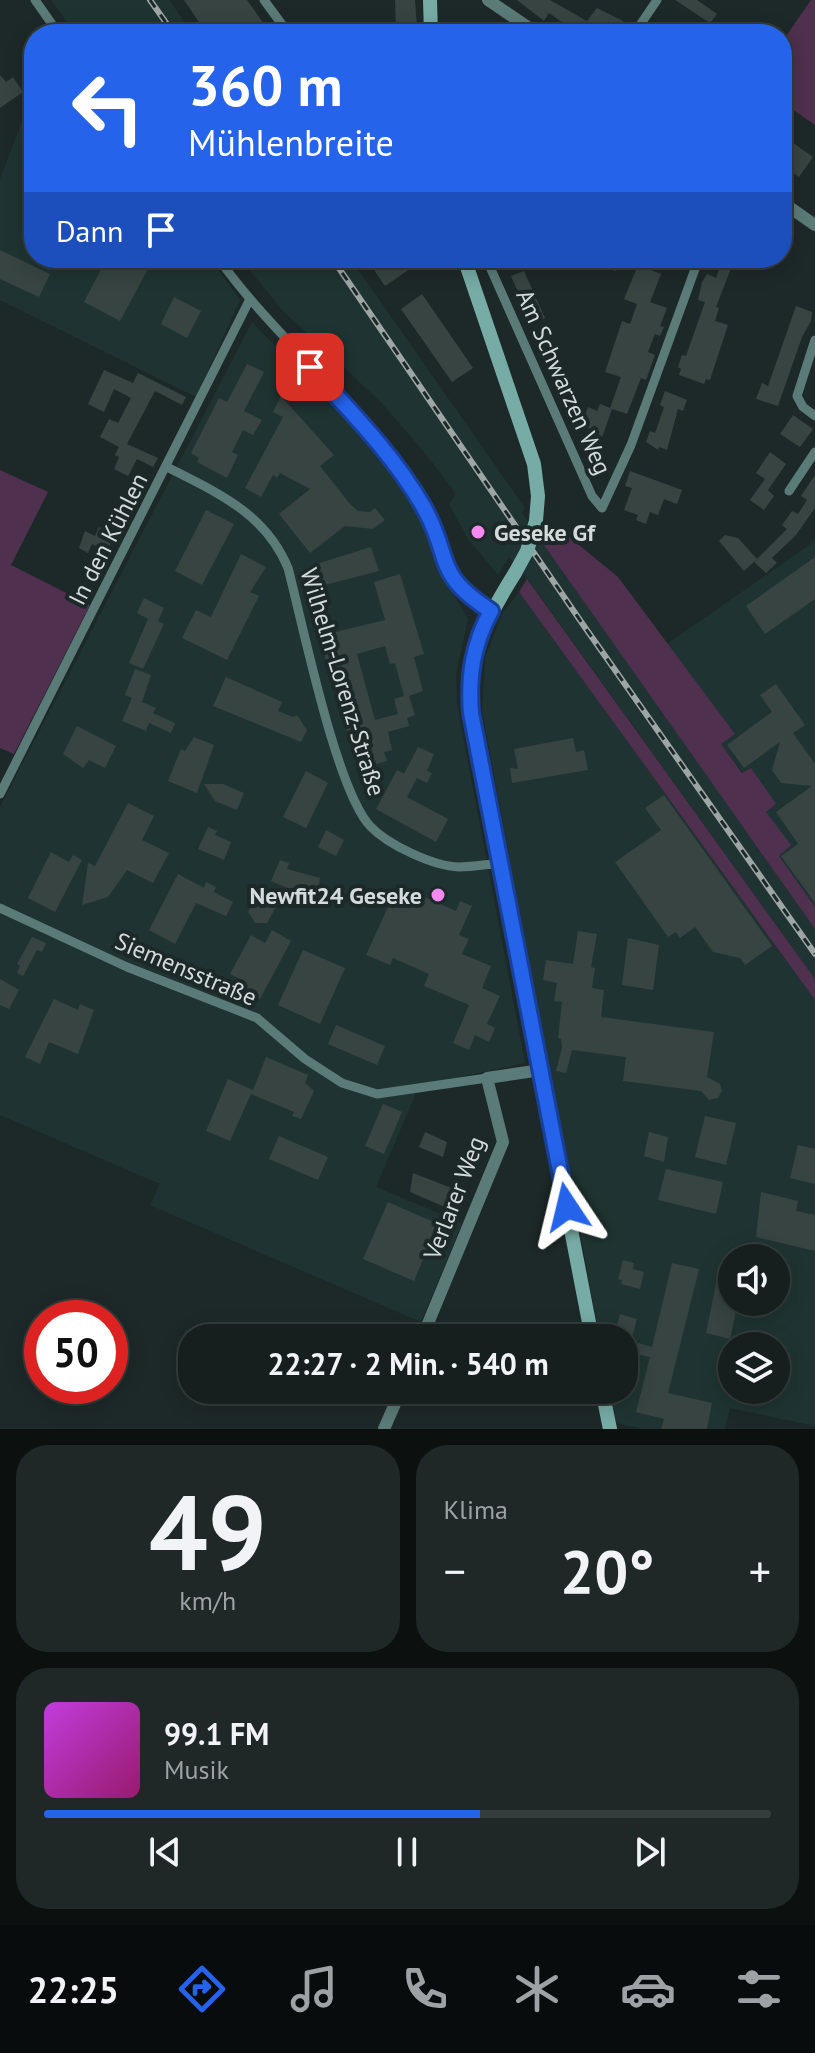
<!DOCTYPE html>
<html lang="de">
<head>
<meta charset="utf-8">
<style>
  body { margin:0; font-family:"PT Sans",sans-serif; background:#1f2727; color:#f1f3f6; height:100vh; display:flex; flex-direction:column; font-size:30px; white-space:nowrap }
  * { box-sizing:border-box; margin:0 }
  p { font-size:26px; color:#9ea2a4 }
  .icon { flex:none; width:44px; height:44px; fill:none; stroke:currentColor; stroke-width:2; stroke-linecap:round; stroke-linejoin:round }
  .map { position:relative; height:1429px; overflow:hidden }
  .panel { display:flex; flex-direction:column; gap:16px; padding:16px; background:#0c1110; flex:1 }
  .panel>* { flex:none }
  .guide { position:absolute; left:24px; top:24px; width:768px; height:244px; border-radius:32px; box-shadow:0 4px 20px #0003,0 0 0 2px #353d3c; background:#2563eb; color:#fff; overflow:hidden }
  .buttons { position:absolute; left:718px; top:1244px; display:grid; gap:16px }
  .buttons a { display:grid; place-items:center; width:72px; height:72px; border-radius:50%; background:#161f1e; box-shadow:0 4px 20px #0003,0 0 0 2px #353d3c; font-size:40px }
  .speed { position:absolute; left:24px; top:1300px; display:flex; gap:16px; font-size:40px; font-weight:700; text-align:center }
  .speed>* { display:grid; place-content:center; width:104px; height:104px; border-radius:50%; background:#161f1e; box-shadow:0 4px 20px #0003,0 0 0 2px #353d3c; line-height:1 }
  .speed .limit { border:12px solid #d22; background:#fff; color:#111 }
  .pin { position:absolute; display:grid; place-items:center; width:68px; height:68px; color:#fff; margin:-34px; border-radius:16px; box-shadow:0 4px 12px #0006 }
  .me { position:absolute; width:88px; margin:-44px; rotate:350deg; stroke-linejoin:round; filter:drop-shadow(0 0 6px #0008) }
  .turn { display:flex; align-items:center; gap:28px; height:168px; padding:0 32px; font-size:36px }
  .turn .icon { width:104px; height:104px; stroke-width:2.5 }
  .turn b { display:block; font-size:56px; line-height:68px }
  .then { display:flex; align-items:center; height:76px; padding:0 32px; background:#0003; gap:16px; font-size:30px }
  .big { font-size:60px; font-weight:600; line-height:1.1 }
  .panel .card { flex:1; display:flex; flex-direction:column; justify-content:center; gap:12px; min-width:0; padding:0 28px; border-radius:32px; background:#1f2727 }
  .panel .dial { align-items:center; gap:0 }
  .dial b { font-size:104px; line-height:1 }
  .song { display:flex; align-items:center; gap:24px }
  .cover { width:96px; height:96px; border-radius:12px; background:linear-gradient(135deg,hsl(290 70% 55%),hsl(320 70% 35%)) }
  .played { height:8px; border-radius:4px; background:linear-gradient(90deg,#2563eb 60%,#353d3c 60%) }
  .keys { display:flex; justify-content:space-around; direction:ltr }
  .heat { display:flex; justify-content:space-between; align-items:center; font-size:44px; direction:ltr }
  .panel .tiles { flex:1; display:grid; gap:16px; grid-template-columns:1fr 1fr }
  .card:last-child { grid-column:span 2 }
  .trip { position:absolute; left:178px; top:1324px; width:460px; height:80px; border-radius:32px; background:#161f1e; box-shadow:0 4px 20px #0003,0 0 0 2px #353d3c; font-weight:600; line-height:80px; text-align:center }
  .dock { display:flex; height:128px; justify-content:space-around; align-items:center; background:#090c0c; color:#9ea2a4 }
  .dock .icon { width:56px; height:56px }
  .dock .on { color:#2563eb }
  .dock b { font-size:36px; color:#f1f3f6 }
  .map>svg:first-child { display:block }
  .built { fill:#1f3432; fill-rule:evenodd }
  .green { fill:#4f304e }
  .building { fill:#374442; fill-rule:evenodd }
  .lines { fill:none; stroke-linecap:round; stroke-linejoin:round }
  .minor { stroke:#5b7b78; stroke-width:9 }
  .tertiary { stroke:#5b7b78; stroke-width:12 }
  .secondary { stroke:#77aca6; stroke-width:14 }
  .rail-casing { stroke:#9da6a5; stroke-width:6 }
  .rail { stroke:#1d2928; stroke-width:3; stroke-dasharray:9; stroke-linecap:butt }
  .secondary-bridge { stroke:#77aca6; stroke-width:14 }
  .route-casing { stroke:#184099; stroke-width:20 }
  .route { stroke:#2563eb; stroke-width:14 }
  .poi-dot { fill:#f489f0; stroke:#1d2928; stroke-width:3 }
  .labels { text-anchor:middle; dominant-baseline:central; stroke-width:8; stroke-linejoin:round; paint-order:stroke }
  .street-label { font-size:24px; fill:#d4dcdb; stroke:#1d2928 }
  .poi-label { font-size:24px; font-weight:bold; fill:#d4dcdb; stroke:#1d2928; text-anchor:start }
</style>
</head>
<body>
<div class="map">
<svg width="815" height="1429" viewBox="0 0 815 1429">
  <rect width="100%" height="100%" fill="#1d2928"/>
  <g class="built">
    <path d="M51 0H169L193 34H76Z"/>
    <path d="M34 90V258H210L240 300 196 397 0 300V179Z"/>
    <path d="M240 258H350L525 508 522 513 815 929V979L527 578 509 557 498 575 468 539 449 504 456 494 429 458 381 402 282 310Z"/>
    <path d="M252 322 370 443 407 492 424 522 442 575 468 619 456 675 457 704 525 1063 419 1086 376 1187 462 1223 421 1322 150 1205 160 1184 0 1115V807Z"/>
    <path d="M815 541V907L778 855 765 811 775 804 751 768 743 773 720 744 734 733 667 644Z"/>
    <path d="M519 592 815 1000V1426L730 1408 725 1429H643L616 1423 610 1390H624V1338H600L482 711 485 658 502 614ZM732 1258H776V1302H732ZM732 1346H776V1390H732Z"/>
  </g>
  <g class="green">
    <path d="M811 0H815V125L782 102V42Z"/>
    <path d="M0 470 48 492 11 565 90 605 14 754 0 748Z"/>
    <path d="M562 531 618 577 735 734 721 744 742 773 751 768 776 804 766 812 791 845 779 856 815 907V929L544 545 548 533Z"/>
    <path d="M527 579 815 979V1000L519 592Z"/>
  </g>
  <g class="building">
    <path d="M184 0H247L271 34H207Z"/>
    <path d="M395 0H415L417 27 396 28Z"/>
    <path d="M517 0H550L587 21 597 8 623 21 614 34H570L573 30 549 13 544 21Z"/>
    <path d="M675 0H697L717 14 710 23Z"/>
    <path d="M0 75 6 82 13 77 23 92 0 108Z"/>
    <path d="M782 135 813 157 799 177 783 165 788 159 782 155Z"/>
    <path d="M0 250 50 274 39 297 0 279Z"/>
    <path d="M107 258H148L144 264 149 267 120 321 84 302Z"/>
    <path d="M373 258H402L410 269 385 286 368 261Z"/>
    <path d="M583 258H621L616 271 602 266V270L572 259Z"/>
    <path d="M723 258H735L716 307 719 308 715 321 728 325 710 380 706 379 704 384 679 375 681 369 678 367 682 355 686 356 705 302 698 300 702 282 707 274 716 278Z"/>
    <path d="M638 265 661 274 650 302 667 308 660 326 664 327 660 336 655 334 648 352 655 355 646 380 641 378 627 414 612 409 598 449 586 444 591 429 581 426 588 407 597 411 600 404 610 408 621 377 605 372 622 321 630 324 637 304 624 299Z"/>
    <path d="M524 271 545 318 532 324 511 276Z"/>
    <path d="M422 294 473 368 452 382 401 309Z"/>
    <path d="M174 297 201 311 187 338 161 324Z"/>
    <path d="M796 306 812 312 811 321 802 337 778 406 756 399 762 383 768 386Z"/>
    <path d="M247 364 264 372 244 411 262 420 253 435 243 430 232 452 238 455 227 478 197 462 199 458 191 453 219 398 227 402Z"/>
    <path d="M104 370 133 383 138 373 186 397 182 405 155 391 127 444 158 458 153 467 137 459 128 476 114 469 119 457 115 455 119 447 100 437 109 419 118 423 131 398 114 389 104 412 88 404Z"/>
    <path d="M665 391 687 400 683 411 678 409 667 450 659 447 658 450 646 442 650 431 655 433 664 407 660 405Z"/>
    <path d="M281 396 334 455 320 466 350 504 358 511 370 512 375 508 385 520 373 529 345 526 310 553 279 514 310 489 280 473 277 478 273 475 261 497 245 488 283 417 273 412Z"/>
    <path d="M793 415 813 429 800 447 780 434Z"/>
    <path d="M770 452 786 464 768 490 774 496 764 510 750 500 765 479 756 473Z"/>
    <path d="M630 471 682 490 677 504 664 499 658 515 650 512 646 524 636 520 638 515 624 510 632 488 625 486Z"/>
    <path d="M815 475V508L796 535 772 558 777 563 766 573 754 562 787 529 782 525 792 511 798 514 807 500 801 496Z"/>
    <path d="M206 510 234 524 202 585 175 571Z"/>
    <path d="M99 527 115 535 107 552 92 544 88 553 79 548 85 531 95 536Z"/>
    <path d="M725 535 738 538 757 559 744 571 719 541Z"/>
    <path d="M371 547 379 571 313 588 307 567Z"/>
    <path d="M241 554 266 567 250 592 259 596 227 660 182 638 196 610 211 617Z"/>
    <path d="M815 557V599L765 634 746 606Z"/>
    <path d="M400 574 424 654 414 657 423 691 409 696 415 715 407 718 409 726 388 732 392 750 384 752 387 761 358 769 319 636 385 620 374 582ZM385 646 390 664 395 663 404 696 394 699 398 714 375 720 357 654Z"/>
    <path d="M144 598 164 608 158 621 164 624 143 669 129 663 148 619 137 613Z"/>
    <path d="M135 669 151 675 142 702 156 708 153 713 175 723 171 733 149 723 146 731 122 721 132 698 125 695Z"/>
    <path d="M226 677 282 702 278 711 293 717 297 715 307 730 301 742 213 706Z"/>
    <path d="M776 684 805 725 793 733 815 764V903L781 856 798 844 776 812 812 786 781 783 772 770 780 742 744 768 727 745 772 712 760 695Z"/>
    <path d="M77 726 116 746 105 768 89 760 83 768 63 754Z"/>
    <path d="M194 737 214 745 197 793 168 781 181 749 185 751Z"/>
    <path d="M573 738 576 752 584 750 588 770 512 783 510 768 518 769 514 749Z"/>
    <path d="M418 747 434 754 427 771 432 773 427 783 417 778 407 797 448 819 436 842 376 809 397 770 404 774Z"/>
    <path d="M306 771 328 783 306 828 283 817Z"/>
    <path d="M204 784H223L244 793 237 810 215 801Z"/>
    <path d="M664 795 772 946 745 965 740 958 713 952 695 927 680 938 676 932 668 937 615 862 661 830 645 808Z"/>
    <path d="M128 803 154 816 142 840 169 853 153 883 127 870 108 897 82 905 88 863 95 866Z"/>
    <path d="M208 827 217 831 215 835 231 842 224 860 198 849Z"/>
    <path d="M326 830 344 840 336 856 318 847Z"/>
    <path d="M51 852 69 862 73 855 82 860 55 912 28 898Z"/>
    <path d="M280 860 289 863 287 869 320 878 318 892 311 898 271 881Z"/>
    <path d="M178 874 204 888 206 882 216 887 214 892 233 902 226 916 196 903 175 944 149 930Z"/>
    <path d="M398 885 456 911 460 901 472 906 459 935 469 939 462 954 491 966 482 988 500 996 487 1024 495 1028 489 1042 475 1035 469 1050 453 1043 469 1005 424 986 429 974 393 958 390 965 366 955Z"/>
    <path d="M271 894 277 905 267 923H255L248 912 257 895Z"/>
    <path d="M272 930 291 941 260 999 234 985 238 978 230 974 251 935 265 943Z"/>
    <path d="M578 931 597 934 591 967 595 968 592 988 604 990 601 1017 714 1032 707 1077 720 1084 722 1091 718 1098 709 1100 701 1091 623 1081 626 1057 572 1050 566 1073 556 1071 562 1048 561 1039 558 1038 562 1002 554 1001 557 983 543 980 546 960 573 964Z"/>
    <path d="M32 937 46 943 42 952 37 950 23 976 17 973 20 966 17 964Z"/>
    <path d="M628 938 659 945 653 990 622 985Z"/>
    <path d="M303 950 345 968 320 1024 278 1005Z"/>
    <path d="M0 979 19 990 9 1009 0 1005Z"/>
    <path d="M54 999 78 1010 80 1004 94 1010 78 1054 49 1042 40 1064 25 1057Z"/>
    <path d="M336 1025 385 1046 377 1065 328 1044Z"/>
    <path d="M266 1057 308 1075 305 1083 314 1091 301 1119 292 1116 294 1112 251 1094 230 1141 206 1131 228 1079 253 1090Z"/>
    <path d="M383 1104 402 1112 384 1154 365 1146Z"/>
    <path d="M705 1116 736 1123 726 1165 695 1157Z"/>
    <path d="M425 1132 447 1142 443 1157 419 1147Z"/>
    <path d="M649 1132 668 1137 664 1162 644 1156Z"/>
    <path d="M279 1136 328 1157 318 1180 269 1159Z"/>
    <path d="M798 1145 815 1149V1184L790 1178Z"/>
    <path d="M666 1169 723 1182 716 1214 658 1200Z"/>
    <path d="M413 1173 467 1194 459 1213 410 1192Z"/>
    <path d="M761 1192 798 1201 796 1211 815 1215V1251L756 1237Z"/>
    <path d="M388 1202 438 1224 414 1281 363 1259Z"/>
    <path d="M623 1260 634 1263 633 1269 644 1272 640 1289 621 1284 622 1280 618 1279Z"/>
    <path d="M672 1263 699 1269 668 1393 712 1403 707 1429H661L664 1419 636 1412 650 1357 635 1354 638 1343 652 1347Z"/>
    <path d="M718 1274 732 1277V1302H738L730 1339 706 1333Z"/>
    <path d="M620 1314 637 1319 627 1357 624 1356V1338H614Z"/>
  </g>
  <g class="lines">
    <g class="minor">
      <path d="M35 0 59 34"/>
      <path d="M264 0 289 34"/>
      <path d="M634 34 657 0"/>
      <path d="M218 258C279 344 374 415 424 507 452 560 433 572 491 611"/>
      <path d="M486 258 592 496 602 508 631 445 699 258"/>
      <path d="M815 340 797 396 803 407 815 416"/>
      <path d="M167 467C218 493 265 513 288 568 303 625 336 789 370 826 388 845 433 866 459 867 473 867 488 864 502 863"/>
      <path d="M789 491 815 452"/>
      <path d="M0 794 249 301"/>
      <path d="M0 908 127 967 257 1018 305 1059 342 1083 377 1094 487 1078"/>
    </g>
    <g class="tertiary">
      <path d="M488 0 538 34"/>
      <path d="M782 202 815 225"/>
      <path d="M422 1338 503 1142 487 1078 541 1070"/>
      <path d="M384 1429 401 1390"/>
    </g>
    <g class="secondary">
      <path d="M430 0 431 34"/>
      <path d="M464 258 534 464 538 496 536 521"/>
      <path d="M515 573C486 619 466 657 471 713L592 1338"/>
      <path d="M602 1390 610 1429"/>
    </g>
    <defs>
      <g id="rail">
        <path d="M150 0 174 34"/>
        <path d="M332 258 584 626 815 954"/>
      </g>
    </defs>
    <use href="#rail" class="rail-casing"/>
    <use href="#rail" class="rail"/>
    <path class="secondary-bridge" d="M515 573 527 551 536 521"/>
  </g>
  <g class="lines">
    <defs>
      <path id="route" d="M310 367C350 411 393 454 423 506 453 558 431 572 491 611 473 644 468 676 471 713L567 1207"/>
    </defs>
    <use href="#route" class="route-casing"/>
    <use href="#route" class="route"/>
  </g>
  <g class="poi-dot">
    <circle cx="478" cy="532" r="8"/>
    <circle cx="438" cy="895" r="8"/>
  </g>
  <g class="labels">
    <g class="street-label">
      <text transform="translate(564 382) rotate(66)">Am Schwarzen Weg</text>
      <text transform="translate(108 539) rotate(-63)">In den Kühlen</text>
      <text transform="translate(343 682) rotate(73)">Wilhelm-Lorenz-Straße</text>
      <text transform="translate(186 969) rotate(23)">Siemensstraße</text>
      <text transform="translate(454 1198) rotate(-69)">Verlarer Weg</text>
    </g>
    <g class="poi-label">
      <text x="494" y="532">Geseke Gf</text>
      <text x="422" y="895" text-anchor="end">Newfit24 Geseke</text>
    </g>
  </g>
</svg>
<div class="buttons">
<a><svg class="icon" aria-label="sound" viewBox="0 0 24 24"><path d="M4 9h4l5-4v14l-5-4H4zM17 9q2 3 0 6"/></svg></a>
<a><svg class="icon" aria-label="layers" viewBox="0 0 24 24"><path d="M12 4l9 5-9 5-9-5zM3 14l9 5 9-5"/></svg></a>
</div>
<div class="speed"><div class="limit">50</div></div>
<div class="pin" style="left:310px;top:367px;background:#d93025"><svg class="icon" aria-label="arrive" viewBox="0 0 24 24"><path d="M6 21V4h12l-3 4 3 4H6"/></svg></div>
<svg class="me" style="left:567px;top:1207px" viewBox="-20 -20 40 40"><path d="M0-17L14 15 0 8-14 15z" fill="#2563eb" stroke="#fff" stroke-width="4"/></svg>
<div class="trip">22:27 · 2 Min. · 540 m</div>
<div class="guide">
<div class="turn"><svg class="icon" aria-label="left" viewBox="0 0 24 24"><path d="M17 20v-9H6M10 6l-5 5 5 5"/></svg><div><b>360 m</b>Mühlenbreite</div></div>
<div class="then">Dann<svg class="icon" aria-label="arrive" viewBox="0 0 24 24"><path d="M6 21V4h12l-3 4 3 4H6"/></svg></div>
</div>
</div>
<section class="panel">
<div class="tiles">
<div class="card dial"><b>49</b><p>km/h</p></div>
<div class="card"><p>Klima</p>
<div class="heat"><a>−</a><b class="big">20°</b><a>+</a></div>
</div>
<div class="card">
<div class="song"><i class="cover"></i><div><b>99.1 FM</b><p>Musik</p></div></div>
<div class="played"></div>
<div class="keys"><svg class="icon" aria-label="previous" viewBox="0 0 24 24"><path d="M18 5L8 12l10 7zM5 5v14"/></svg><svg class="icon" aria-label="pause" viewBox="0 0 24 24"><path d="M8 5v14M16 5v14"/></svg><svg class="icon" aria-label="next" viewBox="0 0 24 24"><path d="M6 5l10 7-10 7zM19 5v14"/></svg></div>
</div>
</div>
</section>
<nav class="dock">
<b>22:25</b>
<svg class="icon on" aria-label="directions" viewBox="0 0 24 24"><path d="M12 3l9 9-9 9-9-9zM9 14v-3h6M13 9l2 2-2 2"/></svg>
<svg class="icon" aria-label="music" viewBox="0 0 24 24"><path d="M9 18V5l10-2v13"/><circle cx="6" cy="18" r="3"/><circle cx="16" cy="16" r="3"/></svg>
<svg class="icon" aria-label="phone" viewBox="0 0 24 24"><path d="M5 4h4l2 5-3 2q2 4 5 5l2-3 5 2v4C11 20 4 13 5 4z"/></svg>
<svg class="icon" aria-label="climate" viewBox="0 0 24 24"><path d="M12 3v18M4 7l16 10M4 17L20 7"/></svg>
<svg class="icon" aria-label="car" viewBox="0 0 24 24"><path d="M5 17H2v-5l4-1 3-4h7l3 4 3 1v5h-3M9 17h6M6 11h13"/><circle cx="7" cy="17" r="2"/><circle cx="17" cy="17" r="2"/></svg>
<svg class="icon" aria-label="filters" viewBox="0 0 24 24"><path d="M4 7h16M4 17h16"/><circle cx="9" cy="7" r="2"/><circle cx="15" cy="17" r="2"/></svg>
</nav>
</body>
</html>
